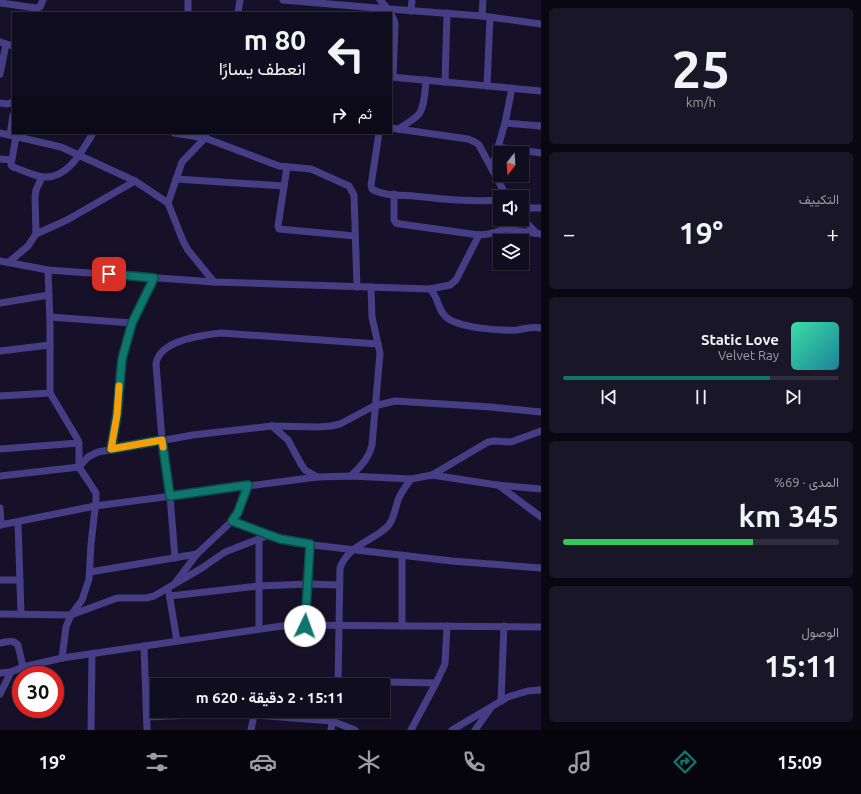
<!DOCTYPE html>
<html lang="ar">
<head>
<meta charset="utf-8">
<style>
  body { margin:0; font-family:Ubuntu,Vazirmatn,sans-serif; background:#191627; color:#f1f3f6; direction:rtl; height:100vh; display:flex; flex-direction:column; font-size:15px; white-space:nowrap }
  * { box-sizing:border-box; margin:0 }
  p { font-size:13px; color:#9c9ca4 }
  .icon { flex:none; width:22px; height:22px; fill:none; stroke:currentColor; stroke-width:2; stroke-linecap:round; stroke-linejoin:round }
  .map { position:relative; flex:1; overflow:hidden; direction:ltr }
  .drawer { display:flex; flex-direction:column; gap:8px; padding:8px; background:#090710; width:320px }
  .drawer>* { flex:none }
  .top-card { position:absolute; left:12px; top:12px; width:380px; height:122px; border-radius:0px; box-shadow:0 1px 3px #0004,0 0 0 1px #302d3c; direction:rtl; background:#100d1e; color:#f1f3f6; overflow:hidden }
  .needle { width:26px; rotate:197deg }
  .tools { position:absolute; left:493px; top:146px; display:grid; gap:8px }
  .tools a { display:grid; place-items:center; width:36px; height:36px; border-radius:0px; background:#100d1e; box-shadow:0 1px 3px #0004,0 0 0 1px #302d3c; font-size:20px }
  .speed { position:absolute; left:12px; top:666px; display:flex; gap:8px; font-size:20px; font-weight:700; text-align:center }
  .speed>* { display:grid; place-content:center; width:52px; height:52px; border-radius:50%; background:#100d1e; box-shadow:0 1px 3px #0004,0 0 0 1px #302d3c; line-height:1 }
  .speed .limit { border:6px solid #d22; background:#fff; color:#111 }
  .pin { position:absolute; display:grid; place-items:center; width:34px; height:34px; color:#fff; margin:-17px; border-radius:8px; box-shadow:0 2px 6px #0006 }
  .me { position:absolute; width:44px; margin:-22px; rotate:3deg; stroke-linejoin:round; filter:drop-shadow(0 0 3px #0008) }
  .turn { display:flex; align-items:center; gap:14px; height:84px; padding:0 20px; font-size:18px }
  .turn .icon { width:52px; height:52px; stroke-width:2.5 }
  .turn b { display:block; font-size:28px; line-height:34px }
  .then { display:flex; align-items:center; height:38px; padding:0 20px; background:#0003; gap:8px; font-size:15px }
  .big { font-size:30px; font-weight:700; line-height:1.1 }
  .drawer .tile { flex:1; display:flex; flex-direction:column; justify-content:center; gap:6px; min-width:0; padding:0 14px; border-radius:6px; background:#191627 }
  .drawer .dial { align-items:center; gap:0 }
  .dial b { font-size:52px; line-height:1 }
  .song { display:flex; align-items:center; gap:12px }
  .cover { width:48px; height:48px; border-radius:6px; background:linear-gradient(135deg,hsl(160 70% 55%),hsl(190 70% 35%)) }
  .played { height:4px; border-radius:2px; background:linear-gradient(90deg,#0f766e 75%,#302d3c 75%) }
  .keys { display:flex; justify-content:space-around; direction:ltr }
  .heat { display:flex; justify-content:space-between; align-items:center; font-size:22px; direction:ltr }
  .charge { height:6px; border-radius:3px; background:linear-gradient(90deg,#34c759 69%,#302d3c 0) }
  .trip { position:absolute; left:150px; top:678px; width:240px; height:40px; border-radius:0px; background:#100d1e; box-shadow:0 1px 3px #0004,0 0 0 1px #302d3c; font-weight:700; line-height:40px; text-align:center; direction:rtl }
  .menu { display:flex; height:64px; justify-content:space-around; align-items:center; background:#06050c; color:#9c9ca4 }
  .menu .icon { width:28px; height:28px }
  .menu .active { color:#0f766e }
  .menu b { font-size:18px; color:#f1f3f6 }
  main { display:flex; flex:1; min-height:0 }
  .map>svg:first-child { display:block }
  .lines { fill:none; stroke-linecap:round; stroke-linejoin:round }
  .minor { stroke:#453e85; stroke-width:7 }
  .route-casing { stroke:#0a4d48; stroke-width:10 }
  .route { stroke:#0f766e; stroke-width:7 }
  .slow { stroke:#f59e0b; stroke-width:7 }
</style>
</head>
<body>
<main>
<section class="drawer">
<div class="tile dial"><b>25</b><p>km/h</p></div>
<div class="tile"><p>التكييف</p>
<div class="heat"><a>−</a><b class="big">19°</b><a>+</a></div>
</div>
<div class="tile">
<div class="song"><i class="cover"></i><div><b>Static Love</b><p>Velvet Ray</p></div></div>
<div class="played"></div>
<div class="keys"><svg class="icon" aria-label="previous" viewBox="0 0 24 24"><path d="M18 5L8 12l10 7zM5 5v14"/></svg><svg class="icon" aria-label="pause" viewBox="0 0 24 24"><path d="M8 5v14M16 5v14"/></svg><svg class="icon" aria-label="next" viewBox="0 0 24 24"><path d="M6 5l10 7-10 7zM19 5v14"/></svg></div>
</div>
<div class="tile"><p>المدى · 69%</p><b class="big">345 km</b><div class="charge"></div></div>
<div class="tile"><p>الوصول</p><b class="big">15:11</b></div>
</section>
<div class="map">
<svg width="541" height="730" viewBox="0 0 541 730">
  <rect width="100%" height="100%" fill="#161128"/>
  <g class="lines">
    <g class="minor">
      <path d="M283 0 389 9 482 16 541 24"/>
      <path d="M380 0C387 7 393 14 395 24L393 77"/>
      <path d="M1 3 36 8 40 7 43 0"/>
      <path d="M411 11 412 0"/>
      <path d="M188 13V0"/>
      <path d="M238 13 240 0"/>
      <path d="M482 16 483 0"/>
      <path d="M0 42 13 46"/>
      <path d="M0 74 6 44"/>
      <path d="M391 77 541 91"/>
      <path d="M445 82 447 13"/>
      <path d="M487 86 490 17"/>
      <path d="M0 103 7 104 13 102"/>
      <path d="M505 123 541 126"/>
      <path d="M391 128 468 139 475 142 479 145 507 197"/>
      <path d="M399 129C405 124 414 120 419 114 425 105 425 90 426 80"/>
      <path d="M0 133 61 147 135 181 168 203 183 241 188 250 214 282"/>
      <path d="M174 133 205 138 279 166 311 169 349 186 354 195 357 287"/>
      <path d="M379 133 371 185 372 189C383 196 401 195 414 196 443 199 471 202 500 200"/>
      <path d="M10 135 13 115"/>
      <path d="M16 136 11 165 13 167C22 170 34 176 43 177 68 179 82 151 93 133"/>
      <path d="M498 147 541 153"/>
      <path d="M0 159 11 160"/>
      <path d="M287 167 278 226 279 229 355 236"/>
      <path d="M492 168 505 123 512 88"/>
      <path d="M176 179 284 186"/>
      <path d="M394 194V220L396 223 400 224 479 235 489 234 505 229 541 234"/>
      <path d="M168 203 182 162 205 138 206 133"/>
      <path d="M522 208H541"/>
      <path d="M522 218 536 233"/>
      <path d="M36 234 67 220 135 181"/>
      <path d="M0 261 48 270 214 282 430 289 450 285 456 280 479 235"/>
      <path d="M9 262 28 246 36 234 35 197 36 190 42 177"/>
      <path d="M48 270 50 324V393L78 440 79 447V467L96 493V500L91 544 89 579 82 600 71 615 66 627 62 658"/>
      <path d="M430 289C439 298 437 308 445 316 457 328 499 331 517 330 525 329 532 326 541 328"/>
      <path d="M0 303 49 295"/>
      <path d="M50 317 132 323"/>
      <path d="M0 351 50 345"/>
      <path d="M0 396 50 393"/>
      <path d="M272 426 288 440 301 464 305 470 317 477"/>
      <path d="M0 449 79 443"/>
      <path d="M111 449 117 415 122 359 132 323 154 278"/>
      <path d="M432 475 488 442 494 441 511 442 541 431"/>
      <path d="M0 476 79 467 88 457 98 452 193 435 272 426 319 427 331 426 340 424 374 406 395 401 491 407 541 412"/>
      <path d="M351 476C361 466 369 458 372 445L380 353 372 317 371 287"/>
      <path d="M498 485 541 517"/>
      <path d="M0 508 1 525"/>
      <path d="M232 521 280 539 295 543 452 561 541 568"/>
      <path d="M18 522 21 614"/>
      <path d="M0 525 95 506 317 477 351 476 411 479 432 475 497 485 541 489"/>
      <path d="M402 555V626"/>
      <path d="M175 558 170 496 162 440 156 364C159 340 202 335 221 333L378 344"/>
      <path d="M90 572 197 554"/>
      <path d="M0 580H20"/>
      <path d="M175 583 197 554 232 521 238 512 248 485"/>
      <path d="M169 593 177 641"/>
      <path d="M170 596 259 586 308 584 339 585"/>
      <path d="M0 614 71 615 117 598H146L154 596 202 568 225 552 269 535"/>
      <path d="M305 626 310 544"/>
      <path d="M259 628V539"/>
      <path d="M0 643C7 642 13 639 18 645L23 667"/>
      <path d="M144 646 147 730"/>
      <path d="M0 673 11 672 23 667 62 658 275 627 290 625 541 627"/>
      <path d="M339 681 436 683"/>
      <path d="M338 685 340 568C348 545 372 542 388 526 394 519 395 509 398 500 401 492 406 486 411 479"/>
      <path d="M0 694 11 672"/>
      <path d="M501 701 504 626"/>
      <path d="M147 717 217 714 254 715 332 721 355 730"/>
      <path d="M91 730 92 654"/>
      <path d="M251 730 254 715"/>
      <path d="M331 730 333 711"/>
      <path d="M411 730 436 683 445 664 447 626"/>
      <path d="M452 730 508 697 528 691 541 690"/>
      <path d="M475 730 490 709"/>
    </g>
  </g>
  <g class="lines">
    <defs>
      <path id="route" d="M109 274 154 278 132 323 122 359 117 415 111 449 162 440 170 496 248 485 238 512 232 521 280 539 310 544 305 626"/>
    </defs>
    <use href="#route" class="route-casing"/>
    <use href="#route" class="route"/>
    <path class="slow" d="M119 386 117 415 111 449 162 440 163 447"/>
  </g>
</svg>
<div class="tools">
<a><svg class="needle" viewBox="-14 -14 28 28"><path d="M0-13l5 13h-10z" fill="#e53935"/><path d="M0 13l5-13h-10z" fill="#9c9ca4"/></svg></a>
<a><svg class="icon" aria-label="sound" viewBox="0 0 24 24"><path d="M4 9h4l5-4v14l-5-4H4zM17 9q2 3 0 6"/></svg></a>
<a><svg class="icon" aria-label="layers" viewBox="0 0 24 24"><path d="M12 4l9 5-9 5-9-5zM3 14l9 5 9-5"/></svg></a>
</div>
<div class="speed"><div class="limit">30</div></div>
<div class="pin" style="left:109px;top:274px;background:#d93025"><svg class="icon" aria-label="arrive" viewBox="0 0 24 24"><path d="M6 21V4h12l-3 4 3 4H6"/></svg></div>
<svg class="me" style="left:305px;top:626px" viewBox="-20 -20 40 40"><circle r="19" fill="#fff"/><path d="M0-13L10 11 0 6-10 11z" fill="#0f766e"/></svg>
<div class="trip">15:11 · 2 دقيقة · 620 m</div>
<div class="top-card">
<div class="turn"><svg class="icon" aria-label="left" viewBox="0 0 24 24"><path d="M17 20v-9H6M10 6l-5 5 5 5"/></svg><div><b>80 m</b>انعطف يسارًا</div></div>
<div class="then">ثم<svg class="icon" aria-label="right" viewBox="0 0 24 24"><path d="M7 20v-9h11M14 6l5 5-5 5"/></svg></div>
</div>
</div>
</main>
<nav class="menu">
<b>15:09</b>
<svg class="icon active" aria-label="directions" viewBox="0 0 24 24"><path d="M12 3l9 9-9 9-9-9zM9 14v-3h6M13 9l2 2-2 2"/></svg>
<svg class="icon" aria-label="music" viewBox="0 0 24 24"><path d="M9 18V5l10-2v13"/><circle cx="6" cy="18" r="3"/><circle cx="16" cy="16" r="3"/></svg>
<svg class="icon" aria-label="phone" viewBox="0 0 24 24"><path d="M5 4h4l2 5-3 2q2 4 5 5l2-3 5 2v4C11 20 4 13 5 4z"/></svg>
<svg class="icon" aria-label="climate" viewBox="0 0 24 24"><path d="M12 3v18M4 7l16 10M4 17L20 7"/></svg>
<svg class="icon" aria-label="car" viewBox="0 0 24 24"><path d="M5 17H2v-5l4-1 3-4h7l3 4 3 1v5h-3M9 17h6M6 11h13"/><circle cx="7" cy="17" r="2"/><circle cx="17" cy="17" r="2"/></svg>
<svg class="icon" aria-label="filters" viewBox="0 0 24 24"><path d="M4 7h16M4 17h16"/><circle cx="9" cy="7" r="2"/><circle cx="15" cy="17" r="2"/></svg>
<b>19°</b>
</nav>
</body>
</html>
